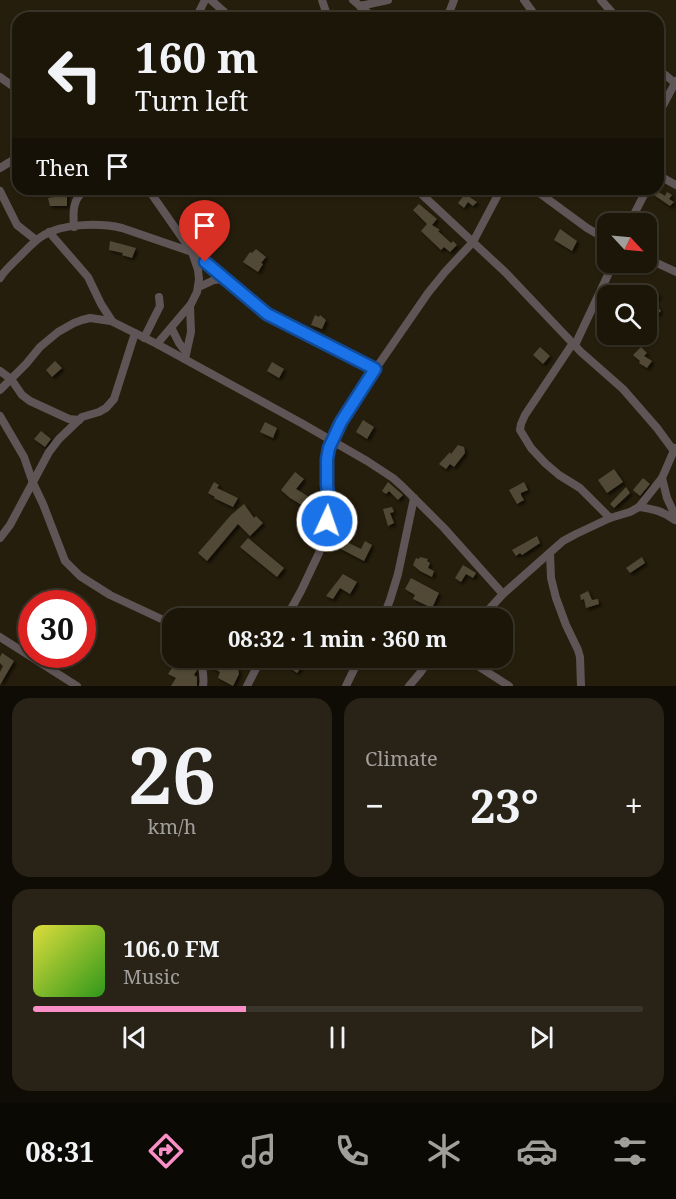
<!DOCTYPE html>
<html lang="en">
<head>
<meta charset="utf-8">
<style>
  body { margin:0; font-family:"Noto Serif",serif; background:#292317; color:#f1f3f6; height:100vh; display:flex; flex-direction:column; font-size:22px; white-space:nowrap }
  * { box-sizing:border-box; margin:0 }
  p { font-size:20px; color:#a09f9c }
  .icon { flex:none; width:33px; height:33px; fill:none; stroke:currentColor; stroke-width:2; stroke-linecap:round; stroke-linejoin:round }
  .map { position:relative; height:686px; overflow:hidden }
  .side { display:flex; flex-direction:column; gap:12px; padding:12px; background:#0f0c05; flex:1 }
  .side>* { flex:none }
  .top-card { position:absolute; left:12px; top:12px; width:652px; height:183px; border-radius:18px; box-shadow:0 2px 4px #0004,0 0 0 2px #3a352a; background:#1c1609; color:#f1f3f6; overflow:hidden }
  .needle { width:39px; rotate:116deg }
  .controls { position:absolute; left:597px; top:213px; display:grid; gap:12px }
  .controls a { display:grid; place-items:center; width:60px; height:60px; border-radius:12px; background:#1c1609; box-shadow:0 2px 4px #0004,0 0 0 2px #3a352a; font-size:30px }
  .speed { position:absolute; left:18px; top:590px; display:flex; gap:12px; font-size:30px; font-weight:700; text-align:center }
  .speed>* { display:grid; place-content:center; width:78px; height:78px; border-radius:50%; background:#1c1609; box-shadow:0 2px 4px #0004,0 0 0 2px #3a352a; line-height:1 }
  .speed .limit { border:9px solid #d22; background:#fff; color:#111 }
  .pin { position:absolute; display:grid; place-items:center; width:51px; height:51px; color:#fff; margin:-62px -26px; border-radius:50% 50% 50% 0; rotate:-45deg; box-shadow:0 0 6px #0007 }
  .pin .icon { rotate:45deg }
  .me { position:absolute; width:66px; margin:-33px; rotate:3deg; stroke-linejoin:round; filter:drop-shadow(0 0 4px #0008) }
  .turn { display:flex; align-items:center; gap:21px; height:126px; padding:0 24px; font-size:27px }
  .turn .icon { width:78px; height:78px; stroke-width:2.5 }
  .turn b { display:block; font-size:42px; line-height:51px }
  .then { display:flex; align-items:center; height:57px; padding:0 24px; background:#0003; gap:12px; font-size:22px }
  .big { font-size:45px; font-weight:700; line-height:1.1 }
  .side .tile { flex:1; display:flex; flex-direction:column; justify-content:center; gap:9px; min-width:0; padding:0 21px; border-radius:18px; background:#292317 }
  .side .dial { align-items:center; gap:0 }
  .dial b { font-size:78px; line-height:1 }
  .song { display:flex; align-items:center; gap:18px }
  .cover { width:72px; height:72px; border-radius:9px; background:linear-gradient(135deg,hsl(60 70% 55%),hsl(110 70% 35%)) }
  .played { height:6px; border-radius:3px; background:linear-gradient(90deg,#fa8fc7 35%,#3a352a 35%) }
  .keys { display:flex; justify-content:space-around; direction:ltr }
  .heat { display:flex; justify-content:space-between; align-items:center; font-size:33px; direction:ltr }
  .side .tiles { flex:1; display:grid; gap:12px; grid-template-columns:1fr 1fr }
  .tile:last-child { grid-column:span 2 }
  .trip { position:absolute; left:162px; top:608px; width:351px; height:60px; border-radius:18px; background:#1c1609; box-shadow:0 2px 4px #0004,0 0 0 2px #3a352a; font-weight:700; line-height:60px; text-align:center }
  .dock { display:flex; height:96px; justify-content:space-around; align-items:center; background:#0b0904; color:#a09f9c }
  .dock .icon { width:42px; height:42px }
  .dock .on { color:#fa8fc7 }
  .dock b { font-size:27px; color:#f1f3f6 }
  .map>svg:first-child { display:block }
  .building { fill:#514935; filter:url(#shadow) }
  .lines { fill:none; stroke-linecap:round; stroke-linejoin:round }
  .minor { stroke:#5f5556; stroke-width:8 }
  .route-casing { stroke:#114b97; stroke-width:15 }
  .route { stroke:#1a73e8; stroke-width:10 }
</style>
</head>
<body>
<div class="map">
<svg width="676" height="686" viewBox="0 0 676 686">
  <defs>
    <filter id="shadow"><feDropShadow dx="2.5" dy="2.5" stdDeviation="1.5" flood-color="#0009"/></filter>
  </defs>
  <rect width="100%" height="100%" fill="#261e0c"/>
  <g class="building">
    <path d="M67 191V206H50L48 198 54 197 53 192Z"/>
    <path d="M657 191 665 196 667 192 672 195 669 199 674 202 670 206 654 195Z"/>
    <path d="M465 194 477 202 473 206 468 202 464 208 458 203Z"/>
    <path d="M419 204 437 219 432 225 440 230 438 231 451 243 453 241 457 245 450 252 444 247 441 250 421 231 427 224 413 210Z"/>
    <path d="M560 229 577 241 572 251 554 240Z"/>
    <path d="M110 241 136 248 132 258 122 255 123 253 109 250Z"/>
    <path d="M256 249 266 257 261 263 263 264 258 272 243 262 250 252 252 253Z"/>
    <path d="M653 290 659 295 654 303 661 311 655 316 646 306V299Z"/>
    <path d="M315 315 319 317 320 315 326 320 322 329 311 325Z"/>
    <path d="M540 347 550 356 543 364 533 355Z"/>
    <path d="M641 347 647 353 644 356 652 361 647 368 639 363 640 361 633 355Z"/>
    <path d="M55 361 62 368 52 377 46 370Z"/>
    <path d="M272 362 284 369 279 378 267 371Z"/>
    <path d="M363 420 374 427 367 439 356 432Z"/>
    <path d="M265 422 277 428 273 438 260 432Z"/>
    <path d="M41 431 51 439 45 447 34 439Z"/>
    <path d="M458 445 464 447 465 453 454 467 450 464 446 469 439 464 450 452 451 454Z"/>
    <path d="M614 469 623 482 607 493 598 480Z"/>
    <path d="M295 472 304 479 296 489 324 506 322 517 290 498 281 490Z"/>
    <path d="M643 478 650 484 640 496 633 490Z"/>
    <path d="M214 482 219 485 217 488 238 498 233 507 214 498 215 497 208 493Z"/>
    <path d="M388 482 403 495 398 500 389 491 386 494 382 491Z"/>
    <path d="M524 482 528 490 521 493V495L524 500 517 504 509 490Z"/>
    <path d="M626 487 630 493 614 508 610 504Z"/>
    <path d="M244 504 254 518 256 516 263 523 250 536 238 524 207 561 198 553 231 515Z"/>
    <path d="M392 507 394 512 390 513 394 523 388 526 383 509Z"/>
    <path d="M537 536 540 543 522 555 520 553 516 556 512 550Z"/>
    <path d="M248 538 284 568 277 577 240 547Z"/>
    <path d="M343 540 361 549 365 541 372 545 364 561 339 548Z"/>
    <path d="M420 557 428 559 427 561 430 563 428 568 434 571 432 577 420 571 413 565 416 558 419 559Z"/>
    <path d="M642 557 645 563 630 573 626 568Z"/>
    <path d="M463 565 476 573 473 578 466 574 461 582 455 578Z"/>
    <path d="M343 574 357 582 350 594 340 588 333 599 326 596Z"/>
    <path d="M411 578 439 593 432 608 413 599 415 595 405 589Z"/>
    <path d="M588 591 592 600 598 599 599 604 586 608 584 599 581 600 580 595Z"/>
    <path d="M2 653 14 661 0 685V672L3 666 0 663V657Z"/>
    <path d="M212 657H222L221 659 238 668 239 674 233 686 218 678 220 672 208 665Z"/>
    <path d="M290 658 302 666 297 673 285 664Z"/>
    <path d="M185 663 197 670 194 675 197 677V686H171L176 678 168 674 174 665 181 670Z"/>
  </g>
  <g class="lines">
    <g class="minor">
      <path d="M211 0 231 18"/>
      <path d="M322 0 328 18"/>
      <path d="M353 0 374 18"/>
      <path d="M524 0 537 18"/>
      <path d="M601 0 617 18"/>
      <path d="M360 6 388 0"/>
      <path d="M196 18 205 0"/>
      <path d="M447 18 454 0"/>
      <path d="M658 69 675 83"/>
      <path d="M0 77 18 90"/>
      <path d="M658 115 676 81"/>
      <path d="M0 168 18 157"/>
      <path d="M658 175 676 185"/>
      <path d="M148 189 192 252 198 270 199 279 197 292 191 304 157 344"/>
      <path d="M416 189 505 272 581 352 623 389 657 428 674 451"/>
      <path d="M534 189 587 228 608 240"/>
      <path d="M0 191 17 225 36 240"/>
      <path d="M629 224 647 189"/>
      <path d="M74 227C73 214 72 198 85 191"/>
      <path d="M49 232 88 277 101 304 112 321"/>
      <path d="M646 258 676 272"/>
      <path d="M0 278C4 271 10 266 16 260 25 252 33 241 44 235 64 223 101 223 122 228L192 252 234 285 267 314 375 369"/>
      <path d="M199 287 214 280 225 279"/>
      <path d="M172 329 179 343 186 352"/>
      <path d="M144 338 160 306 159 297"/>
      <path d="M573 343 525 415 521 424 520 430 531 448 545 463 559 475 580 488 610 518"/>
      <path d="M575 345 614 262"/>
      <path d="M185 359 191 332 190 306"/>
      <path d="M0 371 11 379 22 395 30 401 69 419 79 420"/>
      <path d="M0 390 26 364 40 347 58 332 74 323 82 320 90 318 111 321 157 344 303 424 367 461 393 478 403 487 444 528 503 594"/>
      <path d="M0 416 24 457 33 483 43 504 65 561 80 576 110 595 172 624"/>
      <path d="M675 448 662 478 667 498 676 517"/>
      <path d="M639 507C653 509 663 511 675 520"/>
      <path d="M0 538 10 525 49 452 59 439 82 417 99 412 106 408 114 399 135 333"/>
      <path d="M550 553 551 578 556 598 566 625 578 650 580 657 581 686"/>
      <path d="M291 610 298 618"/>
      <path d="M286 618 301 591 319 553 324 536 330 508 327 485V459L329 448 335 434 352 403 428 293 445 272 473 242 501 189"/>
      <path d="M383 618 390 600 398 574 414 498"/>
      <path d="M481 618 503 594 563 541 576 534 610 518 630 512 639 507 662 478"/>
      <path d="M0 637 77 686"/>
      <path d="M202 657C201 667 205 677 203 686"/>
      <path d="M464 657 509 686"/>
      <path d="M247 686 262 657"/>
      <path d="M346 686 360 657"/>
      <path d="M409 686 420 673 431 657"/>
    </g>
  </g>
  <g class="lines">
    <defs>
      <path id="route" d="M205 262 267 314 375 369 341 422 329 448 327 459V485L330 508 327 521"/>
    </defs>
    <use href="#route" class="route-casing"/>
    <use href="#route" class="route"/>
  </g>
</svg>
<div class="controls">
<a><svg class="needle" viewBox="-14 -14 28 28"><path d="M0-13l5 13h-10z" fill="#e53935"/><path d="M0 13l5-13h-10z" fill="#a09f9c"/></svg></a>
<a><svg class="icon" aria-label="search" viewBox="0 0 24 24"><circle cx="10" cy="10" r="6"/><path d="M15 15l6 6"/></svg></a>
</div>
<div class="speed"><div class="limit">30</div></div>
<div class="pin" style="left:205px;top:262px;background:#d93025"><svg class="icon" aria-label="arrive" viewBox="0 0 24 24"><path d="M6 21V4h12l-3 4 3 4H6"/></svg></div>
<svg class="me" style="left:327px;top:521px" viewBox="-20 -20 40 40"><circle r="17" fill="#1a73e8" stroke="#fff" stroke-width="3"/><path d="M0-11L8 9 0 5-8 9z" fill="#fff"/></svg>
<div class="trip">08:32 · 1 min · 360 m</div>
<div class="top-card">
<div class="turn"><svg class="icon" aria-label="left" viewBox="0 0 24 24"><path d="M17 20v-9H6M10 6l-5 5 5 5"/></svg><div><b>160 m</b>Turn left</div></div>
<div class="then">Then<svg class="icon" aria-label="arrive" viewBox="0 0 24 24"><path d="M6 21V4h12l-3 4 3 4H6"/></svg></div>
</div>
</div>
<section class="side">
<div class="tiles">
<div class="tile dial"><b>26</b><p>km/h</p></div>
<div class="tile"><p>Climate</p>
<div class="heat"><a>−</a><b class="big">23°</b><a>+</a></div>
</div>
<div class="tile">
<div class="song"><i class="cover"></i><div><b>106.0 FM</b><p>Music</p></div></div>
<div class="played"></div>
<div class="keys"><svg class="icon" aria-label="previous" viewBox="0 0 24 24"><path d="M18 5L8 12l10 7zM5 5v14"/></svg><svg class="icon" aria-label="pause" viewBox="0 0 24 24"><path d="M8 5v14M16 5v14"/></svg><svg class="icon" aria-label="next" viewBox="0 0 24 24"><path d="M6 5l10 7-10 7zM19 5v14"/></svg></div>
</div>
</div>
</section>
<nav class="dock">
<b>08:31</b>
<svg class="icon on" aria-label="directions" viewBox="0 0 24 24"><path d="M12 3l9 9-9 9-9-9zM9 14v-3h6M13 9l2 2-2 2"/></svg>
<svg class="icon" aria-label="music" viewBox="0 0 24 24"><path d="M9 18V5l10-2v13"/><circle cx="6" cy="18" r="3"/><circle cx="16" cy="16" r="3"/></svg>
<svg class="icon" aria-label="phone" viewBox="0 0 24 24"><path d="M5 4h4l2 5-3 2q2 4 5 5l2-3 5 2v4C11 20 4 13 5 4z"/></svg>
<svg class="icon" aria-label="climate" viewBox="0 0 24 24"><path d="M12 3v18M4 7l16 10M4 17L20 7"/></svg>
<svg class="icon" aria-label="car" viewBox="0 0 24 24"><path d="M5 17H2v-5l4-1 3-4h7l3 4 3 1v5h-3M9 17h6M6 11h13"/><circle cx="7" cy="17" r="2"/><circle cx="17" cy="17" r="2"/></svg>
<svg class="icon" aria-label="filters" viewBox="0 0 24 24"><path d="M4 7h16M4 17h16"/><circle cx="9" cy="7" r="2"/><circle cx="15" cy="17" r="2"/></svg>
</nav>
</body>
</html>
